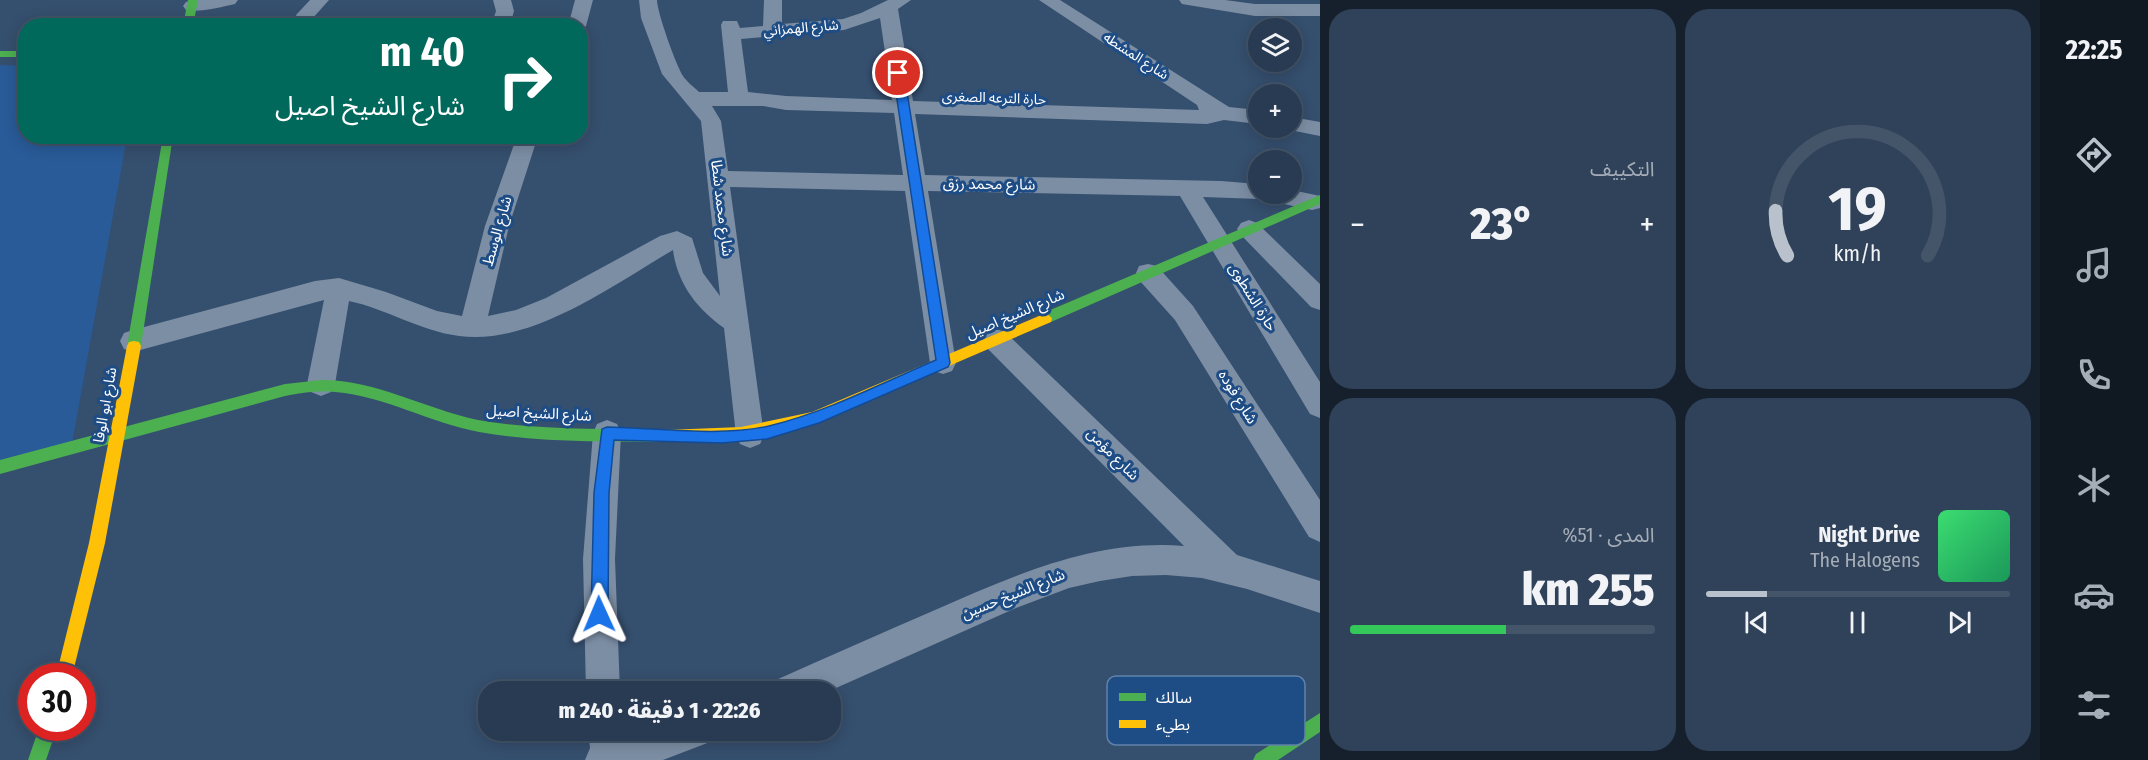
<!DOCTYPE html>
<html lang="ar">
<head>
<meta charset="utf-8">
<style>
  body { margin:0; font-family:"Fira Sans Condensed","Noto Sans Arabic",sans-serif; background:#304259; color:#f1f3f6; direction:rtl; height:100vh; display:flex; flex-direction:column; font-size:22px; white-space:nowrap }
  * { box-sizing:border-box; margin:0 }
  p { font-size:20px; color:#a5adb8 }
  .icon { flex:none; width:33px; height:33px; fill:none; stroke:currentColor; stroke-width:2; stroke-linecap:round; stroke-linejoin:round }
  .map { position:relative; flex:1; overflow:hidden; direction:ltr }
  .side { display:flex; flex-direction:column; gap:9px; padding:9px; background:#16202d; width:720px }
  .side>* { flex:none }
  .top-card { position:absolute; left:18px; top:18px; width:570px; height:126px; border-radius:24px; box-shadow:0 3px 15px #0003,0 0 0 2px #445569; direction:rtl; background:#00695c; color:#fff; overflow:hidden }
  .buttons { position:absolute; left:1248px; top:18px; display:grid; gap:12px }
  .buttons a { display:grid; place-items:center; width:54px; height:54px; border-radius:50%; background:#283b52; box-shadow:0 3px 15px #0003,0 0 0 2px #445569; font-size:30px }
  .speed { position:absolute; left:18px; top:663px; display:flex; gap:12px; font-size:30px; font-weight:700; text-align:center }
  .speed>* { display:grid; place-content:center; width:78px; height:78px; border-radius:50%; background:#283b52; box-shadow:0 3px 15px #0003,0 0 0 2px #445569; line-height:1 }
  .speed .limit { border:9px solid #d22; background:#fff; color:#111 }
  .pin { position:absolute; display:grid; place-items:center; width:51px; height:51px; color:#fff; margin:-26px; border:3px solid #fff; border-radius:50%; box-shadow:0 2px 6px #0007 }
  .me { position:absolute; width:66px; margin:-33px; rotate:359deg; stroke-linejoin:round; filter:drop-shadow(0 0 4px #0008) }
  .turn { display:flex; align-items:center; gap:21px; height:126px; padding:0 24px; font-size:27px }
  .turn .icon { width:78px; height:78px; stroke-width:2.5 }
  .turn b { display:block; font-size:42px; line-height:51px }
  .big { font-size:45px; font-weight:800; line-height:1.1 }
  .side .widget { flex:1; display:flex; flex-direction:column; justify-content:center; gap:9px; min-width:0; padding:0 21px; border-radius:24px; background:#304259 }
  .side .dial { align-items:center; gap:0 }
  .dial svg { height:156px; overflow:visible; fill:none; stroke:#445569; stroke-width:7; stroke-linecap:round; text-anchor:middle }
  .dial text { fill:#f1f3f6; stroke:none }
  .song { display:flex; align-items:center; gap:18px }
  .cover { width:72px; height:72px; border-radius:9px; background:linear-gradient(135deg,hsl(140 70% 55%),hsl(150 70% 35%)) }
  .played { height:6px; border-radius:3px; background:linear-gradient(90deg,#b8c1cc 20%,#445569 20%) }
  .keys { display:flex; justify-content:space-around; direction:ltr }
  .heat { display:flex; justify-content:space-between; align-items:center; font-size:33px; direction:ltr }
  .charge { height:9px; border-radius:4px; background:linear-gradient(90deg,#34c759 51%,#445569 0) }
  .side .tiles { flex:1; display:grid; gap:9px; grid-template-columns:repeat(2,1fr) }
  .trip { position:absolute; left:478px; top:681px; width:363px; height:60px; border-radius:24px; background:#283b52; box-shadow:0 3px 15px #0003,0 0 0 2px #445569; font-weight:800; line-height:60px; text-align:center; direction:rtl }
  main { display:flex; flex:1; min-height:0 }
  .tabs { display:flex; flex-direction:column; width:108px; justify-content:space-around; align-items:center; background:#101821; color:#a5adb8 }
  .tabs .icon { width:42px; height:42px }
  .tabs .current { color:#b8c1cc }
  .tabs b { font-size:27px; color:#f1f3f6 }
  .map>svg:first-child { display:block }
  .green { fill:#295b98 }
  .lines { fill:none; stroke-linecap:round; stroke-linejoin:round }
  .street { fill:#7c8ea4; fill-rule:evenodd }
  .fast { fill:#4caf50; fill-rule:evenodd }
  .slow { fill:#ffc107; fill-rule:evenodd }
  .route { fill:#1a73e8; stroke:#114b97; stroke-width:1.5 }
  .labels { text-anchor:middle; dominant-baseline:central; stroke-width:6; stroke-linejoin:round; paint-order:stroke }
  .far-street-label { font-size:14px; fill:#fff; stroke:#1e4c85 }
  .street-label { font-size:15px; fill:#fff; stroke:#1e4c85 }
  .key { fill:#1e4c85; stroke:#6282aa; stroke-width:1.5 }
  .key-label { font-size:16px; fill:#fff }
</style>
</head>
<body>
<main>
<nav class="tabs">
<b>22:25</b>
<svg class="icon current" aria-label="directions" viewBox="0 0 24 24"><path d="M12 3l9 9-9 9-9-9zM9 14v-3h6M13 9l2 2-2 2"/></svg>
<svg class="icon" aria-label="music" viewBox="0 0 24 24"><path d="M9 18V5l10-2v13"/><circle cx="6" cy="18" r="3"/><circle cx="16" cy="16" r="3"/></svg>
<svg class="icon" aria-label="phone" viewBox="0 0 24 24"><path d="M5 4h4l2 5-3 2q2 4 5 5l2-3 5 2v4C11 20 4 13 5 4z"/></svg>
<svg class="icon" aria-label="climate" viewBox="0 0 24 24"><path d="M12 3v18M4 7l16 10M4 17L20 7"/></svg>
<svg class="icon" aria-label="car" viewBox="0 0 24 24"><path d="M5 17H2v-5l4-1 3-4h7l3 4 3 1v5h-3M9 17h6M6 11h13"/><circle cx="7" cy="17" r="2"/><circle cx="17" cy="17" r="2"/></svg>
<svg class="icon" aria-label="filters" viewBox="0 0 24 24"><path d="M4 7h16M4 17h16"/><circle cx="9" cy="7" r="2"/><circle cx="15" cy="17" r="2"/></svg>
</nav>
<section class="side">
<div class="tiles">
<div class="widget dial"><svg viewBox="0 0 100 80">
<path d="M14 69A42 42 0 1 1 86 69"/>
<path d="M14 69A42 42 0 0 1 8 46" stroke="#b8c1cc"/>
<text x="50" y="56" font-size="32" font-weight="700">19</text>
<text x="50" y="72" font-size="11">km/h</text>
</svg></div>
<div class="widget"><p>التكييف</p>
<div class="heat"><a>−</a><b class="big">23°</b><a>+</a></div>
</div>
<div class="widget">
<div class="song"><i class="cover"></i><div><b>Night Drive</b><p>The Halogens</p></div></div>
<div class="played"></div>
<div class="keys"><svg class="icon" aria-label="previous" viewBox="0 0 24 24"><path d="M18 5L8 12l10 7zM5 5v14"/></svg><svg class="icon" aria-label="pause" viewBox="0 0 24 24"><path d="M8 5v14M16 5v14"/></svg><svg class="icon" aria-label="next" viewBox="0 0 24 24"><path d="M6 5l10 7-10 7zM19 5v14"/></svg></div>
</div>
<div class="widget"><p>المدى · 51%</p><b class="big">255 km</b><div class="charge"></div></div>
</div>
</section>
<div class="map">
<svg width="1320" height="760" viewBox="0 0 1320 760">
  <rect width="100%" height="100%" fill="#354f6e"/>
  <path class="green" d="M0 65 25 66 26 136 127 137 72 444 0 461Z"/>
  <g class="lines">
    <g class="street">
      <path d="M195 0H238L235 4C221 7 200 13 186 10L183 6 186 2Z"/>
      <path d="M310 0H329L312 19H298L296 15Z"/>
      <path d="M493 0H511L514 11 512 18 559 22 561 26H497L493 20 496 11Z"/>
      <path d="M575 0H593L586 26 580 31V26H568Z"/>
      <path d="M639 0H657C657 12 676 65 683 76 687 82 694 87 699 92H728L721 25 723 21H737L740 28 763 26 764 0H782V24L843 19 861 13 888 0H911L898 9 913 101 1199 110 1197 105 1039 0H1060L1229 107 1258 110V124L1224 120 1207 124 915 114 925 175 1221 181 1258 184V194H1292V190L1320 196V208L1312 210 1260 199 1203 197 1320 382V418L1310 414 1180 196 928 191 956 363 952 371 943 374 934 371 930 363 905 191 730 187 764 435 760 444 750 448 740 444 736 435 724 328C697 309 677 283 673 250 613 285 531 346 459 336 420 331 387 309 349 301L335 384 331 392 321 396 311 392 307 384 324 300 133 352 124 349 120 341 124 333 133 330 315 281 339 278 386 292 437 311 462 316 485 226 517 136H538L509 226 488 316 516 310 546 298 660 236 677 231 692 238 703 273 720 296 701 121 662 74 641 18ZM880 18 892 100 786 96 748 92 741 39 844 30ZM712 106H763L786 110 894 113 903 175 728 171 721 121Z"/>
      <path d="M1179 0H1225L1255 4H1320V16H1255L1188 5 1182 4Z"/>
      <path d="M1292 117 1320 122V136L1285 129 1292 128Z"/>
      <path d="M1249 220 1257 223 1320 284V310L1311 307 1241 235 1237 229 1241 223Z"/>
      <path d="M1148 264 1157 266 1193 306 1320 500V542L1309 537 1175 320 1139 280 1136 273 1139 266Z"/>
      <path d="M996 329 1005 332 1237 555 1320 581V613L1247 589 1202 578 1166 575 1132 576 1100 581 1069 588 1016 608 827 692H771L776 680C829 656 882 633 935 610 1015 575 1095 539 1184 546L987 348 983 340 987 332Z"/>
      <path d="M607 420 617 424 621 433 615 559 620 692H586L583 559 593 433 597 424Z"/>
      <path d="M588 730H624V736L646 730H715L710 742 663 760H585L590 748Z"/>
    </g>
    <g class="fast">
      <path d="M188 0H198L193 26H183Z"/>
      <rect x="0" y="51" width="26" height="6"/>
      <path d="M163 136H173L141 346 139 350H129L127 346Z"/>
      <path d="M1320 195V204L1051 322 1046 323 1040 318 1041 314Z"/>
      <path d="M322 380C377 380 425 409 478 420 539 431 604 428 666 430L671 432 673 436 671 440 666 442C604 441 541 443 479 432 430 423 385 396 335 392 318 390 301 393 285 396L0 474V460L285 384Z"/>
      <path d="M1320 713V732L1278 760H1253L1256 754Z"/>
      <path d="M39 728H57L46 760H28Z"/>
    </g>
    <g class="slow">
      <path d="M1046 313 1052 318 1051 322 814 424C765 438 717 443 666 442L661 440 659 436 661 432 666 430 741 427 812 412Z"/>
      <path d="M134 341 139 342 141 346 105 543 72 676H56L89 543 127 346 129 342Z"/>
    </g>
  </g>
  <path class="route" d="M898 70 904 73 950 363 948 367 819 423 767 439 722 443 614 440 609 493 608 614 605 620 599 622 594 620 591 614 594 493 602 429 607 427C658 428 720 437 769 426 827 412 882 383 936 360L893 73Z"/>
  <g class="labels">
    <g class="far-street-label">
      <text transform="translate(801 28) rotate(-5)">شارع الهمزاني</text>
      <text transform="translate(1136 56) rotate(33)">شارع المشطه</text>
      <text transform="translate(994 98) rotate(2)">حارة الترعه الصغرى</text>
    </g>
    <g class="street-label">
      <text transform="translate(989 184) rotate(1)">شارع محمد رزق</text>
      <text transform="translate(722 208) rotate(83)">شارع محمد شطا</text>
      <text transform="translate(497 231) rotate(-74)">شارع الوسط</text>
      <text transform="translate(1253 297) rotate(58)">حارة الشطوى</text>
      <text transform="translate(1015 314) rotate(-23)">شارع الشيخ اصيل</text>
      <text transform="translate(1238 397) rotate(58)">شارع فوده</text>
      <text transform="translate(105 405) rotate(-80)">شارع ابو الوفا</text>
      <text transform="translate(539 413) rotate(3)">شارع الشيخ اصيل</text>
      <text transform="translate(1113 454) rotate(45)">شارع مؤمن</text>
      <text transform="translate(1013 594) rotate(-22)">شارع الشيخ حسين</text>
    </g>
  </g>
  <rect x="1107" y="676" width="198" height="69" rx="9" class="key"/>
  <rect x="1119" y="693" width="27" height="8" fill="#4caf50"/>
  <rect x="1119" y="720" width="27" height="8" fill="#ffc107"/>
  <g class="key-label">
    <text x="1156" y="703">سالك</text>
    <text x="1156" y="730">بطيء</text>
  </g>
</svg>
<div class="buttons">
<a><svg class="icon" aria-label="layers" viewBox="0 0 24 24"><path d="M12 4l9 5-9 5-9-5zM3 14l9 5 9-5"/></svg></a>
<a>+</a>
<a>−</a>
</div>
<div class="speed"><div class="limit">30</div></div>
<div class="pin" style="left:898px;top:73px;background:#d93025"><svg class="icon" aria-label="arrive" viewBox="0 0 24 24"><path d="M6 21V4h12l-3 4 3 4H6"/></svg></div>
<svg class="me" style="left:599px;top:614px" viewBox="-20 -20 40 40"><path d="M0-17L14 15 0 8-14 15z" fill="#1a73e8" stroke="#fff" stroke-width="4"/></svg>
<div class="trip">22:26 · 1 دقيقة · 240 m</div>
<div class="top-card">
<div class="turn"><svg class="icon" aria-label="right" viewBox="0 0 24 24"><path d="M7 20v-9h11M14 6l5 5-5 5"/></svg><div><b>40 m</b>شارع الشيخ اصيل</div></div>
</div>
</div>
</main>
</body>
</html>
